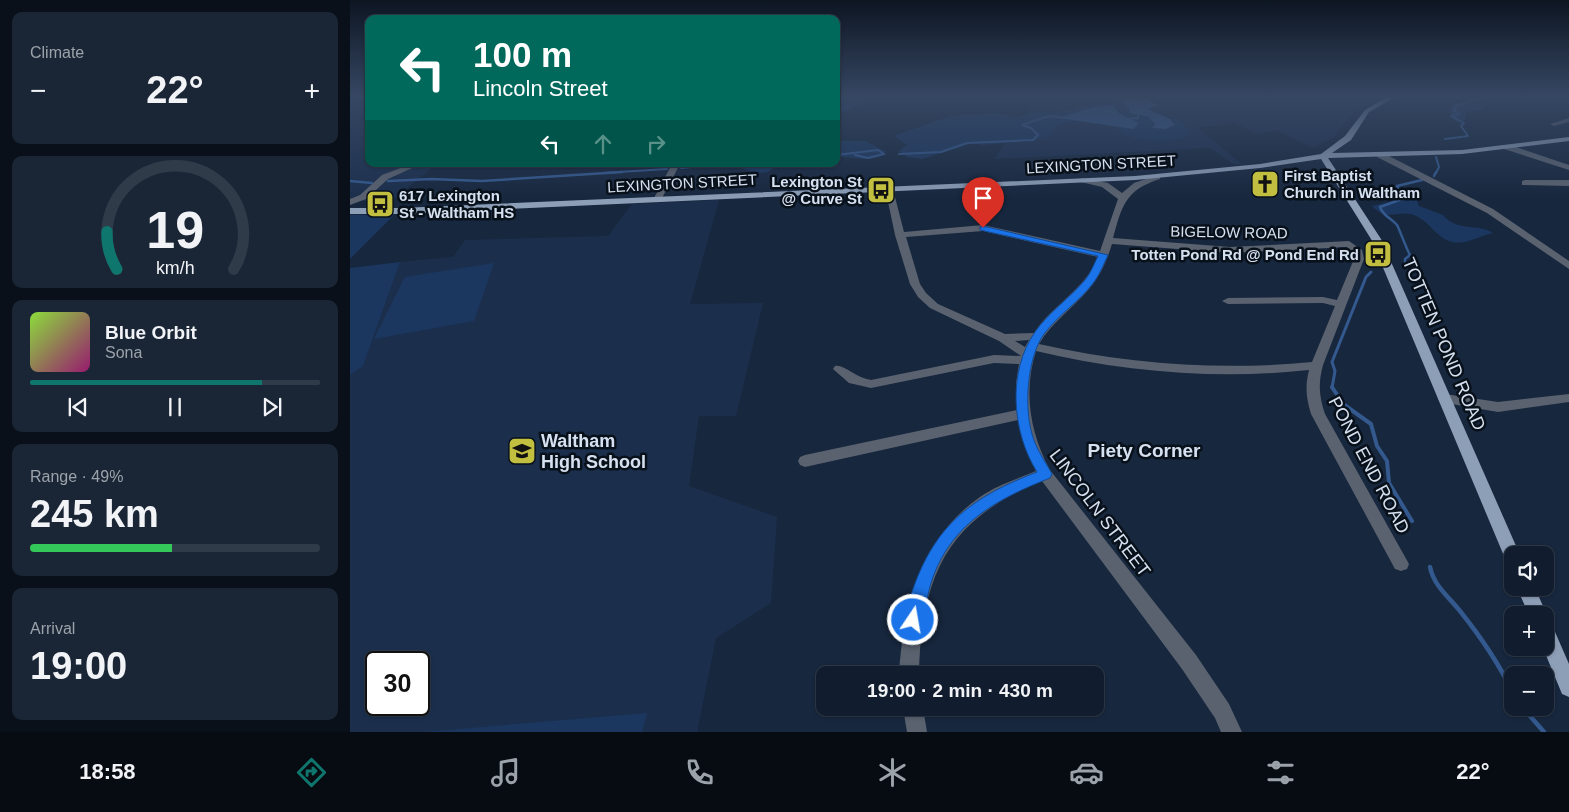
<!DOCTYPE html>
<html lang="en">
<head>
<meta charset="utf-8">
<style>
  body { margin:0; font-family:Arial,sans-serif; background:#1a2636; color:#f1f3f6; height:100vh; display:flex; flex-direction:column; font-size:19px; white-space:nowrap }
  * { box-sizing:border-box; margin:0 }
  p { font-size:16px; color:#9ca2aa }
  .icon { flex:none; width:28px; height:28px; fill:none; stroke:currentColor; stroke-width:2; stroke-linecap:round; stroke-linejoin:round }
  .map { position:relative; flex:1; overflow:hidden }
  .sheet { display:flex; flex-direction:column; gap:12px; padding:12px; background:#091019; width:350px }
  .sheet>* { flex:none }
  .top-card { position:absolute; left:15px; top:15px; width:475px; height:152px; border-radius:10px; box-shadow:0 1px 4px #0004,0 0 0 1px #303b4a; background:#00695c; color:#fff; overflow:hidden }
  .tools { position:absolute; left:1154px; top:546px; display:grid; gap:10px }
  .tools a { display:grid; place-items:center; width:50px; height:50px; border-radius:10px; background:#111d2e; box-shadow:0 1px 4px #0004,0 0 0 1px #303b4a; font-size:25px }
  .speed { position:absolute; left:15px; top:651px; display:flex; gap:10px; font-size:25px; font-weight:700; text-align:center }
  .speed>* { display:grid; place-content:center; width:65px; height:65px; border-radius:50%; background:#111d2e; box-shadow:0 1px 4px #0004,0 0 0 1px #303b4a; line-height:1 }
  .speed .limit { border:2px solid #111; border-radius:8px; background:#fff; color:#111 }
  .pin { position:absolute; display:grid; place-items:center; width:42px; height:42px; color:#fff; margin:-51px -21px; border-radius:50% 50% 50% 0; rotate:-45deg; box-shadow:0 0 5px #0007 }
  .pin .icon { rotate:45deg }
  .me { position:absolute; width:55px; margin:-28px; rotate:12deg; stroke-linejoin:round; filter:drop-shadow(0 0 4px #0008) }
  .turn { display:flex; align-items:center; gap:18px; height:105px; padding:0 25px; font-size:22px }
  .turn .icon { width:65px; height:65px; stroke-width:2.5 }
  .turn b { display:block; font-size:35px; line-height:42px }
  .lanes { display:flex; align-items:center; height:48px; padding:0 25px; background:#0003; justify-content:center; gap:25px; direction:ltr }
  .lanes .off { opacity:.35 }
  .big { font-size:38px; font-weight:800; line-height:1.1 }
  .sheet .widget { flex:1; display:flex; flex-direction:column; justify-content:center; gap:8px; min-width:0; padding:0 18px; border-radius:10px; background:#1a2636 }
  .sheet .dial { align-items:center; gap:0 }
  .dial svg { height:130px; overflow:visible; fill:none; stroke:#303b4a; stroke-width:7; stroke-linecap:round; text-anchor:middle }
  .dial text { fill:#f1f3f6; stroke:none }
  .song { display:flex; align-items:center; gap:15px }
  .cover { width:60px; height:60px; border-radius:8px; background:linear-gradient(135deg,hsl(90 70% 55%),hsl(320 70% 35%)) }
  .played { height:5px; border-radius:2px; background:linear-gradient(90deg,#0f766e 80%,#303b4a 80%) }
  .keys { display:flex; justify-content:space-around; direction:ltr }
  .heat { display:flex; justify-content:space-between; align-items:center; font-size:28px; direction:ltr }
  .charge { height:8px; border-radius:4px; background:linear-gradient(90deg,#34c759 49%,#303b4a 0) }
  .trip { position:absolute; left:466px; top:666px; width:288px; height:50px; border-radius:10px; background:#111d2e; box-shadow:0 1px 4px #0004,0 0 0 1px #303b4a; font-weight:800; line-height:50px; text-align:center }
  .menu { display:flex; height:80px; justify-content:space-around; align-items:center; background:#070c12; color:#9ca2aa }
  .menu .icon { width:35px; height:35px }
  .menu .active { color:#0f766e }
  .menu b { font-size:22px; color:#f1f3f6 }
  main { display:flex; flex:1; min-height:0 }
  .map>svg:first-child { display:block }
  .built { fill:#1b2f4d; fill-rule:evenodd }
  .green { fill:#1b375f }
  .water { fill:#34598e }
  .lines { fill:none; stroke-linecap:round; stroke-linejoin:round }
  .stream-far4 { stroke:#34598e; stroke-width:2 }
  .stream-far3 { stroke:#34598e; stroke-width:2.5 }
  .stream-far2 { stroke:#34598e; stroke-width:3 }
  .stream-far1 { stroke:#34598e; stroke-width:4 }
  .stream { stroke:#34598e; stroke-width:4.5 }
  .minor { fill:#5a626f; fill-rule:evenodd }
  .major { fill:#8d9eb7; fill-rule:evenodd }
  .route { fill:#1a73e8; stroke:#114b97 }
  .labels { text-anchor:middle; dominant-baseline:central; stroke-width:5; stroke-linejoin:round; paint-order:stroke }
  .far-street-label { font-size:15px; fill:#d5e0f0; stroke:#08101a }
  .far-poi-label { font-size:15px; font-weight:bold; fill:#d5e0f0; stroke:#08101a; text-anchor:start }
  .street-label { font-size:18px; fill:#d5e0f0; stroke:#08101a }
  .poi-label { font-size:18px; font-weight:bold; fill:#d5e0f0; stroke:#08101a; text-anchor:start }
  .neighbourhood-label { font-size:19px; font-weight:bold; fill:#d5e0f0; stroke:#08101a }
</style>
</head>
<body>
<main>
<section class="sheet">
<div class="widget"><p>Climate</p>
<div class="heat"><a>−</a><b class="big">22°</b><a>+</a></div>
</div>
<div class="widget dial"><svg viewBox="0 0 100 80">
<path d="M14 69A42 42 0 1 1 86 69"/>
<path d="M14 69A42 42 0 0 1 8 46" stroke="#0f766e"/>
<text x="50" y="56" font-size="32" font-weight="700">19</text>
<text x="50" y="72" font-size="11">km/h</text>
</svg></div>
<div class="widget">
<div class="song"><i class="cover"></i><div><b>Blue Orbit</b><p>Sona</p></div></div>
<div class="played"></div>
<div class="keys"><svg class="icon" aria-label="previous" viewBox="0 0 24 24"><path d="M18 5L8 12l10 7zM5 5v14"/></svg><svg class="icon" aria-label="pause" viewBox="0 0 24 24"><path d="M8 5v14M16 5v14"/></svg><svg class="icon" aria-label="next" viewBox="0 0 24 24"><path d="M6 5l10 7-10 7zM19 5v14"/></svg></div>
</div>
<div class="widget"><p>Range · 49%</p><b class="big">245 km</b><div class="charge"></div></div>
<div class="widget"><p>Arrival</p><b class="big">19:00</b></div>
</section>
<div class="map">
<svg width="1219" height="732" viewBox="0 0 1219 732">
  <rect width="100%" height="100%" fill="#17273e"/>
  <g class="built">
    <path d="M0 97H19V164H87L39 203 0 200Z"/>
    <path d="M689 97H1029L1005 111 984 137 963 148 927 131 906 134 884 123 848 128 892 164H883L860 148 644 159Z"/>
    <path d="M369 200 340 304 413 303 386 416H349L339 486 427 517 421 603 366 638 347 732H0V375L13 366 50 262 103 257 115 240 258 236 282 204ZM26 662H69V705H26Z"/>
  </g>
  <g class="green">
    <path d="M486 97H552L503 106 499 107 503 109 486 113Z"/>
    <path d="M769 98 789 116 801 118 805 124 802 126 804 129H815L823 126 824 123 817 118C828 118 834 123 840 133 825 144 792 141 776 135 770 133 769 128 764 126 746 117 723 119 705 127L700 135 687 140 633 145 623 143 572 159 557 157 549 151 557 145 544 136 600 116 645 113 665 117 684 112 721 110 734 104 755 102Z"/>
    <path d="M1114 102 1135 106 1130 110 1116 112 1115 120 1106 122 1098 111 1102 106Z"/>
    <path d="M486 141H516L536 152C523 164 502 157 486 156Z"/>
    <path d="M366 164H404L424 167C415 178 401 170 390 168 380 165 370 168 361 165Z"/>
    <path d="M1046 190 1055 192 1067 200 1069 206 1093 215C1107 232 1127 223 1143 233 1129 236 1116 245 1102 242 1088 239 1080 223 1068 217 1051 207 1040 224 1022 206L1048 200Z"/>
    <path d="M0 215H44L0 259Z"/>
    <path d="M50 262 13 366 0 375V268Z"/>
    <path d="M144 263 124 321 24 339 55 277Z"/>
    <path d="M297 713 292 732H74Z"/>
  </g>
  <g class="water">
    <path d="M772 97C786 97 796 97 808 106L797 109 820 119 825 125 815 129 802 128 805 124 799 117 780 113 778 107 769 99Z"/>
    <path d="M764 105 768 113 789 123 783 129 709 118 740 108Z"/>
  </g>
  <g class="lines">
    <g class="stream-far4">
      <path d="M778 119 788 118V112"/>
      <path d="M1095 139 1118 136 1111 126 1114 123 1101 116 1110 114 1103 110 1107 108 1104 106 1137 97"/>
      <path d="M549 154 591 152 617 143 683 140 688 135 681 128 672 125 699 116 716 118"/>
      <path d="M486 155 528 150 534 154"/>
      <path d="M505 155 518 158 534 154"/>
      <path d="M331 168 374 164"/>
      <path d="M253 173 317 169"/>
      <path d="M1086 173 1089 167 1086 157"/>
    </g>
    <g class="stream-far3">
      <path d="M1084 176 1086 172"/>
      <path d="M0 181 22 183"/>
      <path d="M38 181 81 179 132 181 272 172"/>
      <path d="M1055 265V259L1060 255C1056 248 1049 228 1047 225 1041 218 1033 216 1030 207L1052 199 1047 186 1072 180"/>
    </g>
    <path class="stream-far2" d="M982 388 985 371 982 362 1016 277 1021 272"/>
    <path class="stream-far1" d="M982 387 993 404 1021 424 1027 446 1037 461 1039 483 1062 521"/>
    <g class="stream">
      <path d="M1080 567C1084 586 1098 596 1110 611 1130 636 1148 662 1162 691"/>
      <path d="M1173 708 1194 732"/>
    </g>
    <g class="minor">
      <path d="M1219 118V122L1204 126 1200 124Z"/>
      <path d="M1154 145H1160L1219 165V170L1154 149Z"/>
      <path d="M1027 153H1033L1143 209 1219 261V269L1137 213 1027 157Z"/>
      <path d="M61 164H71L38 179 16 199 0 205V199L10 195 32 175Z"/>
      <path d="M322 164H330L311 200H305L304 198Z"/>
      <path d="M807 175H810V179C775 190 772 206 763 238L880 247 999 241 1012 250 1014 259 973 365C968 384 969 396 975 414L1059 564 1057 569 1051 571 1045 569 961 414C956 398 955 386 959 370 869 380 774 372 686 351 673 391 680 433 700 470L846 655 879 704 892 732H871L865 718 832 669 692 481C597 519 571 576 569 675H549C553 607 571 538 630 497 647 485 667 479 686 471L673 441 668 420 455 467 450 465 448 461 450 457 455 455 667 410 666 383 669 364 644 363 521 388 499 383 483 369 485 366C494 364 506 378 521 380L644 355 671 356 649 341 580 308 568 297 560 284 545 235 537 197 538 185 545 187V197L554 232 633 225 750 251 768 199 752 187 731 182V178L758 183 772 193 784 183ZM633 231 748 257C735 290 703 304 684 333L655 334 588 304 576 293 570 284 556 237ZM762 244 880 253 997 247 1003 253 1004 259 987 300 973 297 878 298 872 301 878 304 973 303 985 306 962 362C872 371 777 364 689 344 702 322 723 308 739 289 751 275 757 260 762 244ZM679 340 675 347 665 341Z"/>
      <path d="M1175 180H1219V186L1172 185V181Z"/>
      <path d="M1095 394 1148 402 1219 394V402L1148 412 1090 402 1088 399Z"/>
      <path d="M553 708H573L577 732H557Z"/>
    </g>
    <g class="major">
      <path d="M1037 97H1045L1019 112 1001 140 982 153 1112 150 1219 137V141L1112 154 978 158 1031 239 1170 555H1162V563L1156 561 1154 556 1021 239 971 159 910 168 785 180 51 214H0V208H51L785 176 910 164 971 154 995 136 1015 110Z"/>
      <path d="M1167 588H1185L1197 615 1195 620V615H1179Z"/>
      <path d="M1195 622 1202 625 1219 664V697L1212 694 1193 648H1195Z"/>
    </g>
  </g>
  <linearGradient id="sky" x2="0" y2="1"><stop stop-color="#0d1522"/><stop offset="0.48" stop-color="#364763"/><stop offset="1" stop-color="#364763" stop-opacity="0"/></linearGradient>
  <rect width="1219" height="200" fill="url(#sky)"/>
  <path class="route" d="M633 226 758 255C754 263 750 274 744 282 730 301 708 315 694 334 677 358 674 406 682 434 686 449 695 461 702 474L700 478C649 498 603 522 583 577 577 593 576 611 569 626L563 628 557 626C552 614 559 600 563 589 586 523 624 496 687 472 662 432 657 372 685 332 699 312 720 298 735 280 741 273 744 264 748 256L630 230V227Z"/>
  <defs>
    <symbol id="church-square" viewBox="-11 -11 22 22"><rect x="-9" y="-9" width="18" height="18" rx="4" fill="#c1be40" stroke="#08101a"/><path d="M-1.2-6h2.4v3.5h3.3v2.4h-3.3V6h-2.4V-.1h-3.3v-2.4h3.3Z" fill="#111"/></symbol>
    <symbol id="bus-square" viewBox="-11 -11 22 22"><rect x="-9" y="-9" width="18" height="18" rx="4" fill="#c1be40" stroke="#08101a"/><path d="M-5-6H5V4H4V6H2V4H-2V6H-4V4H-5ZM-3.5-4V0h7V-4ZM-3.5 1.2v1.5H-2V1.2ZM2 1.2v1.5H3.5V1.2Z" fill="#111"/></symbol>
    <symbol id="school-square" viewBox="-11 -11 22 22"><rect x="-9" y="-9" width="18" height="18" rx="4" fill="#c1be40" stroke="#08101a"/><path d="M0-5L7-2L0 1L-7-2ZM-4 1L0 2.5L4 1V4Q0 6-4 4Z" fill="#111"/></symbol>
  </defs>
  <g fill-rule="evenodd">
    <use href="#church-square" x="899" y="168" width="32" height="32"/>
    <use href="#bus-square" x="515" y="174" width="32" height="32"/>
    <use href="#bus-square" x="14" y="188" width="32" height="32"/>
    <use href="#bus-square" x="1012" y="238" width="32" height="32"/>
    <use href="#school-square" x="156" y="435" width="32" height="32"/>
  </g>
  <g class="labels">
    <g class="far-street-label">
      <text transform="translate(751 164) rotate(-3)">LEXINGTON STREET</text>
      <text transform="translate(332 183) rotate(-3)">LEXINGTON STREET</text>
      <text transform="translate(879 232) rotate(1)">BIGELOW ROAD</text>
    </g>
    <g class="far-poi-label">
      <text x="934" y="175">First Baptist<tspan x="934" dy="17">Church in Waltham</tspan></text>
      <text x="512" y="181" text-anchor="end">Lexington St<tspan x="512" dy="17">@ Curve St</tspan></text>
      <text x="49" y="195">617 Lexington<tspan x="49" dy="17">St - Waltham HS</tspan></text>
      <text x="1009" y="254" text-anchor="end">Totten Pond Rd @ Pond End Rd</text>
    </g>
    <g class="street-label">
      <text transform="translate(1094 344) rotate(67)">TOTTEN POND ROAD</text>
      <text transform="translate(1019 465) rotate(62)">POND END ROAD</text>
      <text transform="translate(750 513) rotate(53)">LINCOLN STREET</text>
    </g>
    <g class="poi-label">
      <text x="191" y="441">Waltham<tspan x="191" dy="21">High School</tspan></text>
    </g>
    <g class="neighbourhood-label">
      <text x="794" y="450">Piety Corner</text>
    </g>
  </g>
</svg>
<div class="tools">
<a><svg class="icon" aria-label="sound" viewBox="0 0 24 24"><path d="M4 9h4l5-4v14l-5-4H4zM17 9q2 3 0 6"/></svg></a>
<a>+</a>
<a>−</a>
</div>
<div class="speed"><div class="limit">30</div></div>
<div class="pin" style="left:633px;top:228px;background:#d93025"><svg class="icon" aria-label="arrive" viewBox="0 0 24 24"><path d="M6 21V4h12l-3 4 3 4H6"/></svg></div>
<svg class="me" style="left:563px;top:620px" viewBox="-20 -20 40 40"><circle r="17" fill="#1a73e8" stroke="#fff" stroke-width="3"/><path d="M0-11L8 9 0 5-8 9z" fill="#fff"/></svg>
<div class="trip">19:00 · 2 min · 430 m</div>
<div class="top-card">
<div class="turn"><svg class="icon" aria-label="left" viewBox="0 0 24 24"><path d="M17 20v-9H6M10 6l-5 5 5 5"/></svg><div><b>100 m</b>Lincoln Street</div></div>
<div class="lanes"><svg class="icon" aria-label="left" viewBox="0 0 24 24"><path d="M17 20v-9H6M10 6l-5 5 5 5"/></svg><svg class="icon off" aria-label="ahead" viewBox="0 0 24 24"><path d="M12 20V5M6 11l6-6 6 6"/></svg><svg class="icon off" aria-label="right" viewBox="0 0 24 24"><path d="M7 20v-9h11M14 6l5 5-5 5"/></svg></div>
</div>
</div>
</main>
<nav class="menu">
<b>18:58</b>
<svg class="icon active" aria-label="directions" viewBox="0 0 24 24"><path d="M12 3l9 9-9 9-9-9zM9 14v-3h6M13 9l2 2-2 2"/></svg>
<svg class="icon" aria-label="music" viewBox="0 0 24 24"><path d="M9 18V5l10-2v13"/><circle cx="6" cy="18" r="3"/><circle cx="16" cy="16" r="3"/></svg>
<svg class="icon" aria-label="phone" viewBox="0 0 24 24"><path d="M5 4h4l2 5-3 2q2 4 5 5l2-3 5 2v4C11 20 4 13 5 4z"/></svg>
<svg class="icon" aria-label="climate" viewBox="0 0 24 24"><path d="M12 3v18M4 7l16 10M4 17L20 7"/></svg>
<svg class="icon" aria-label="car" viewBox="0 0 24 24"><path d="M5 17H2v-5l4-1 3-4h7l3 4 3 1v5h-3M9 17h6M6 11h13"/><circle cx="7" cy="17" r="2"/><circle cx="17" cy="17" r="2"/></svg>
<svg class="icon" aria-label="filters" viewBox="0 0 24 24"><path d="M4 7h16M4 17h16"/><circle cx="9" cy="7" r="2"/><circle cx="15" cy="17" r="2"/></svg>
<b>22°</b>
</nav>
</body>
</html>
